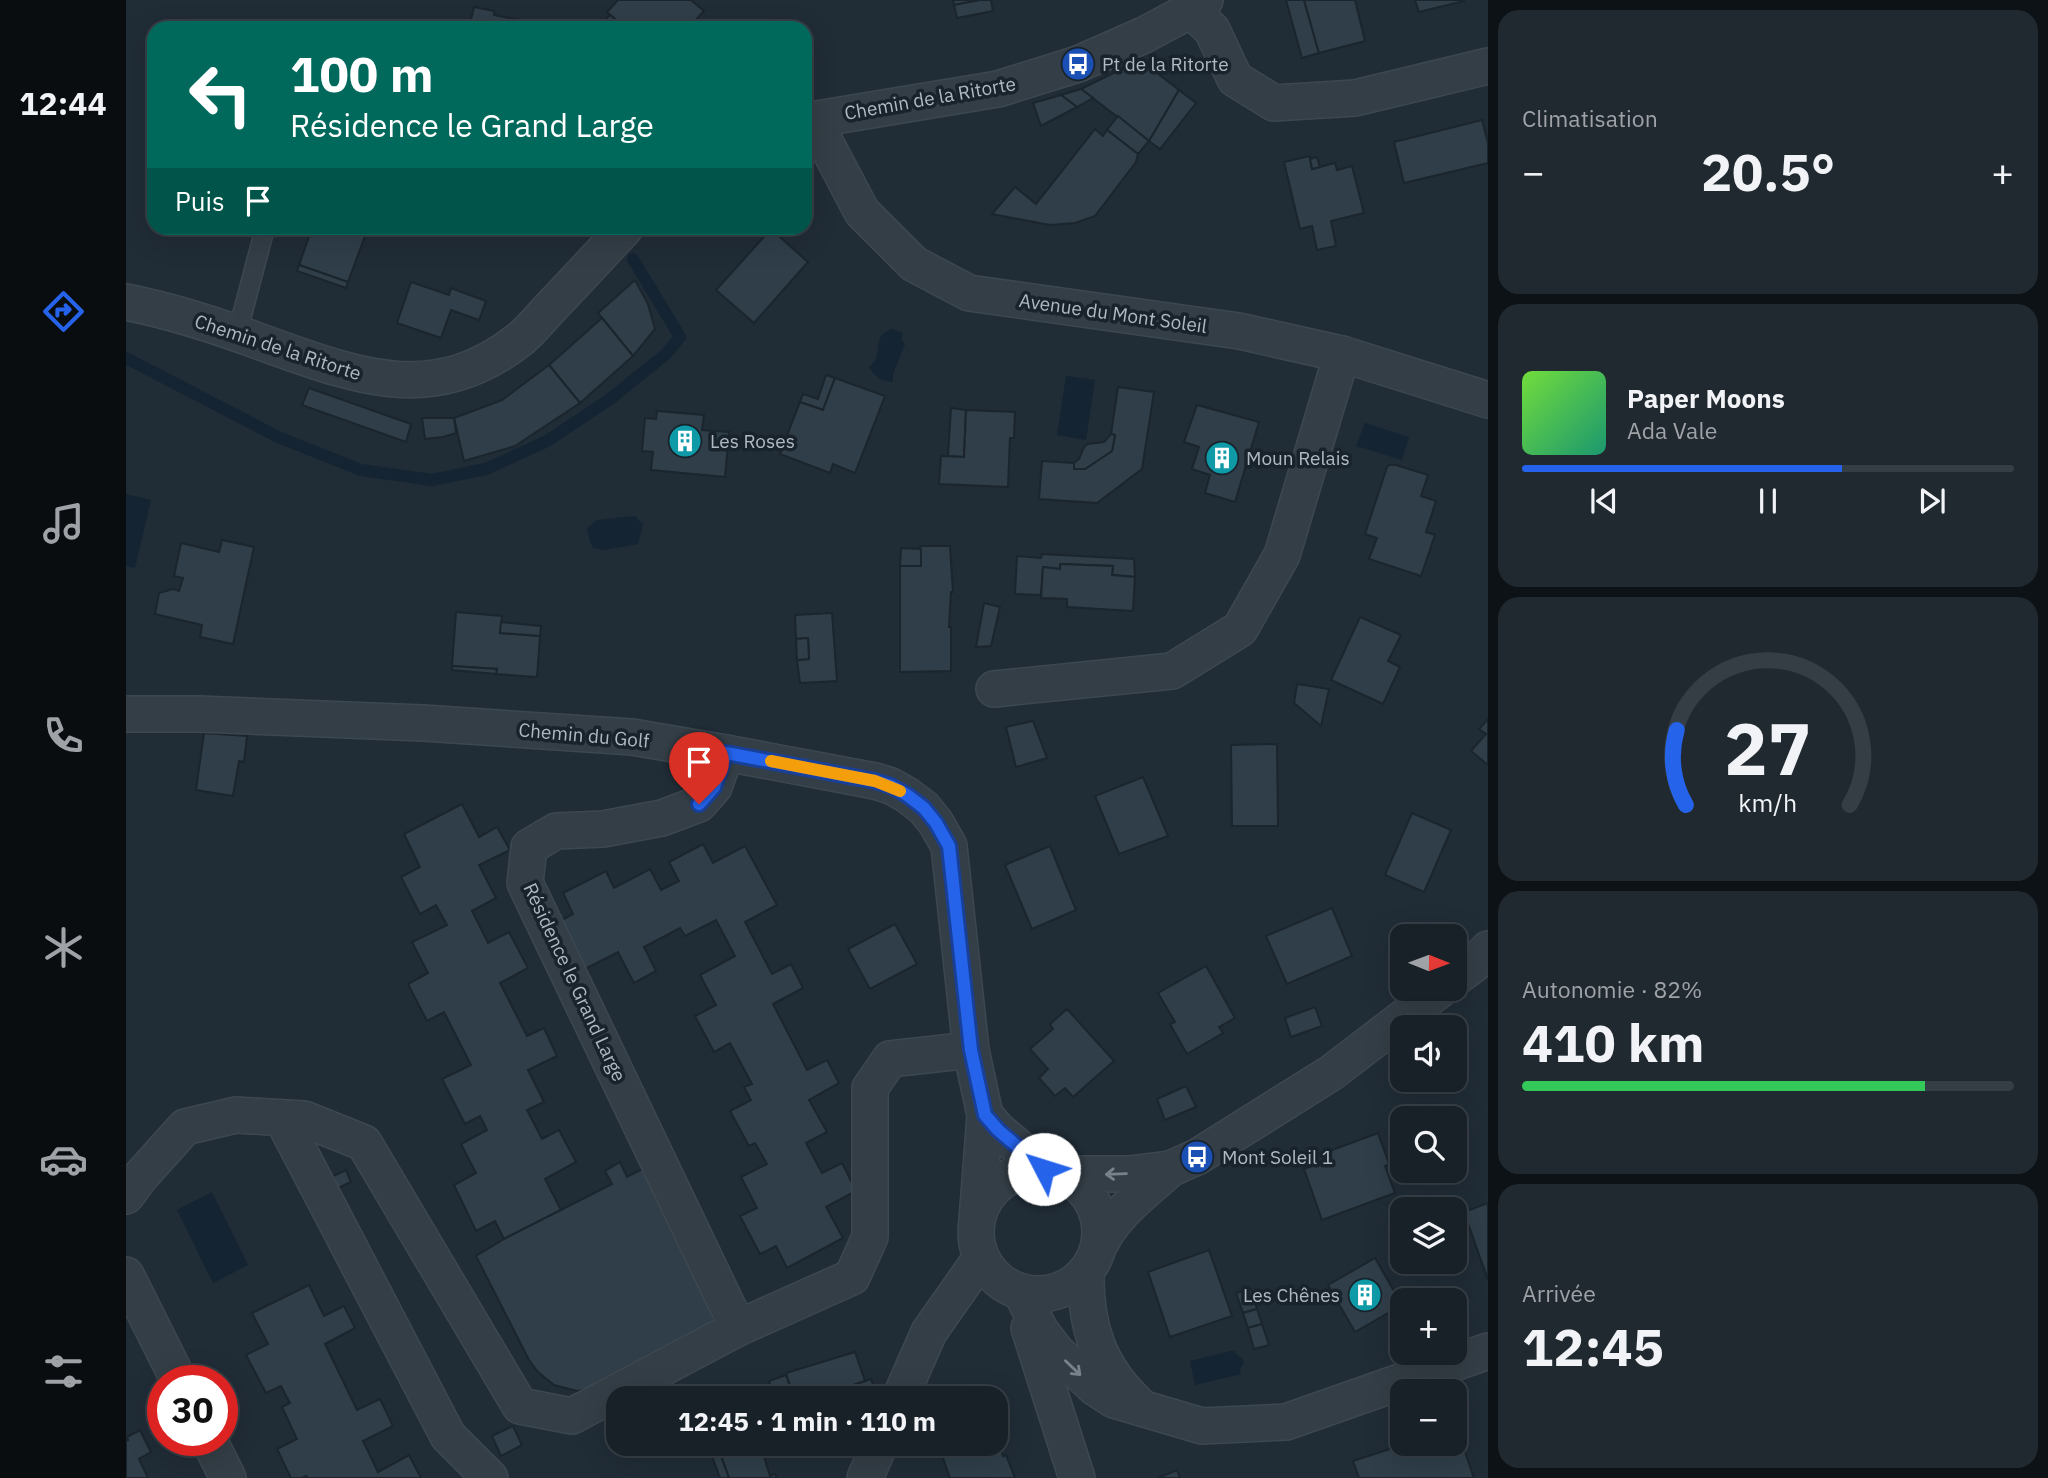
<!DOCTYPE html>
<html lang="fr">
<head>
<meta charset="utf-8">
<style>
  body { margin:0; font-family:"IBM Plex Sans",sans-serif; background:#212930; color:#f1f3f6; height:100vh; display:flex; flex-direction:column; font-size:26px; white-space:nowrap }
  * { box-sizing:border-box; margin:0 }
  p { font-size:23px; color:#9fa3a8 }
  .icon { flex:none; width:38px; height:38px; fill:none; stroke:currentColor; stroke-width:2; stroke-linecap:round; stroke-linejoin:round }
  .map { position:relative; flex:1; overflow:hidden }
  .drawer { display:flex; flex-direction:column; gap:10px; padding:10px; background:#0d1216; width:560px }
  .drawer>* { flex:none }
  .banner { position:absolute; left:21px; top:21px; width:665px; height:214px; border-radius:21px; box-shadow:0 7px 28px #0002,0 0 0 2px #363e45; background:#00695c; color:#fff; overflow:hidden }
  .needle { width:46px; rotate:91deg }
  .buttons { position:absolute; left:1264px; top:924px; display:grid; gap:14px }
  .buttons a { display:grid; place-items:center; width:77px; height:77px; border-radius:14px; background:#182128; box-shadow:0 7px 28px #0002,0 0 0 2px #363e45; font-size:35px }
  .speed { position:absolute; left:21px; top:1365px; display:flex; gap:14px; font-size:35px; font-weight:700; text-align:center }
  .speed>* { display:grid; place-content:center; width:91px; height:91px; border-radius:50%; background:#182128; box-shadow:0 7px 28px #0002,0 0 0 2px #363e45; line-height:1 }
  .speed .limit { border:10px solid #d22; background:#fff; color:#111 }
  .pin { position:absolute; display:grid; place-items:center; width:60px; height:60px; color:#fff; margin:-72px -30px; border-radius:50% 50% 50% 0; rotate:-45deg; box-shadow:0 0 7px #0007 }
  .pin .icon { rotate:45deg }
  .me { position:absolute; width:77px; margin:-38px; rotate:310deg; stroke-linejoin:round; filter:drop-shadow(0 0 5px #0008) }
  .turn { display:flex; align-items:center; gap:24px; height:147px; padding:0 28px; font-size:32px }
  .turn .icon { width:91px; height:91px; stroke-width:2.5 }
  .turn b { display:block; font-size:49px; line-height:60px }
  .then { display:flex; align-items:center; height:66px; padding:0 28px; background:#0003; gap:14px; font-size:26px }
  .big { font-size:52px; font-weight:700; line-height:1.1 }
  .drawer .widget { flex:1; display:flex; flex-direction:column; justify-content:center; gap:10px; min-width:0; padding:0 24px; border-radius:21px; background:#212930 }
  .drawer .dial { align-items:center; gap:0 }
  .dial svg { height:182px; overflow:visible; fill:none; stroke:#363e45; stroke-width:7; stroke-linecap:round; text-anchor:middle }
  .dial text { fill:#f1f3f6; stroke:none }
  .song { display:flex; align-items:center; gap:21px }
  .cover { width:84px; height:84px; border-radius:10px; background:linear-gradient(135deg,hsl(100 70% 55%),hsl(160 70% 35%)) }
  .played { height:7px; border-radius:4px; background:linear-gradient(90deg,#2563eb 65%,#363e45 65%) }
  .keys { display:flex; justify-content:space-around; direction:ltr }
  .heat { display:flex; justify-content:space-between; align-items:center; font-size:38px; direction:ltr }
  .charge { height:10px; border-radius:5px; background:linear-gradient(90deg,#34c759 82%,#363e45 0) }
  .trip { position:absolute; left:480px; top:1386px; width:402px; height:70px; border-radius:21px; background:#182128; box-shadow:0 7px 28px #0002,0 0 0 2px #363e45; font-weight:700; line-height:70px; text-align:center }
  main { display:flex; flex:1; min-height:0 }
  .menu { display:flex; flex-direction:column; width:126px; justify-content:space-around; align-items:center; background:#0a0d10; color:#9fa3a8 }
  .menu .icon { width:49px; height:49px }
  .menu .on { color:#2563eb }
  .menu b { font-size:32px; color:#f1f3f6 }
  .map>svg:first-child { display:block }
  .water { fill:#152432 }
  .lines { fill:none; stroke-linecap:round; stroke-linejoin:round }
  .stream { stroke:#152432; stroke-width:12 }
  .building { fill:#2f3e49; stroke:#1b252d; stroke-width:2 }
  .lane-casing { stroke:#3d4750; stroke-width:21 }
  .street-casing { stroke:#3d4750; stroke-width:38 }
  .lane { stroke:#343e46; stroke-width:18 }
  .street { stroke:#343e46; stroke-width:35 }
  .oneway { stroke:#77828b }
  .route-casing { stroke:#184099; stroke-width:18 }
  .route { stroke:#2563eb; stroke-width:12 }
  .slow { stroke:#f59e0b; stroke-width:12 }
  .labels { text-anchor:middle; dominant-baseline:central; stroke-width:7; stroke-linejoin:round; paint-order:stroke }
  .poi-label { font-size:19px; fill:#aeb9c3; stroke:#19232b; text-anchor:start }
  .street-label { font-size:19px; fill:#aeb9c3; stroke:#19232b }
</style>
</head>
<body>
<main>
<nav class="menu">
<b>12:44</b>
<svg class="icon on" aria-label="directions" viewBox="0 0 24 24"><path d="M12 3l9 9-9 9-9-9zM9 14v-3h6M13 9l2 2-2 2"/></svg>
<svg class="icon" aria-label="music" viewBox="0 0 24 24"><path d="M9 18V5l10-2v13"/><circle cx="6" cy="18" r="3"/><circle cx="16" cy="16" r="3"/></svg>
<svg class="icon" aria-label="phone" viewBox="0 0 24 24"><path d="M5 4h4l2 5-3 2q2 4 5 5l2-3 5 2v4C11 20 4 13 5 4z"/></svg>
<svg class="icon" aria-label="climate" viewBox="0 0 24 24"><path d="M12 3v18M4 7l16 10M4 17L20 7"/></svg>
<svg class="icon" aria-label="car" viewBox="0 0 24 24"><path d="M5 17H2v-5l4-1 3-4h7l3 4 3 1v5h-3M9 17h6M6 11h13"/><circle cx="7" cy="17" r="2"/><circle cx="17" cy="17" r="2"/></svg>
<svg class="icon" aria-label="filters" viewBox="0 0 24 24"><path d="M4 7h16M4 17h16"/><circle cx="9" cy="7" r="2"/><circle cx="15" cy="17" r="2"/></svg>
</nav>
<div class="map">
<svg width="1362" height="1478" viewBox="0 0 1362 1478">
  <rect width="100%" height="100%" fill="#202c36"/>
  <g class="water">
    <path d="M767 329 777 333 775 339 779 344 767 374V382C755 381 749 377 743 367 760 354 743 335 767 329Z"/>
    <path d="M940 376 969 380 960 440 931 435Z"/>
    <path d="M1239 423 1283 437 1276 460 1230 446Z"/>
    <path d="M0 494 25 500 9 568 0 566Z"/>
    <path d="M509 516 517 524 512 544 478 550 467 548 464 542 461 528 471 520Z"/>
    <path d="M86 1192 122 1265 87 1283 51 1210Z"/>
    <path d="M1109 1350 1110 1354 1116 1358 1118 1363 1114 1369 1115 1374 1069 1385 1064 1361Z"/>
  </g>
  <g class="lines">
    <path class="stream" d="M0 358 152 437 235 470 306 480 360 469 421 441 484 399 540 354 554 337 507 259"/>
  </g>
  <g class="building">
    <path d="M492 0H565L578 11 562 28H499L481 12Z"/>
    <path d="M827 0H854L828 5Z"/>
    <path d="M854 0H865L867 11 831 18 828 5Z"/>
    <path d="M1160 0H1178L1193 53 1176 58Z"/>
    <path d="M1178 0H1229L1239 41 1193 53Z"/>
    <path d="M1289 0H1337L1338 1 1293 12Z"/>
    <path d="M348 7 368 11V15L403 22 401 28H343Z"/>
    <path d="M484 15 499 28H481L476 24Z"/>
    <path d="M1014 60 1053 90 1023 141 955 89Z"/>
    <path d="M955 89 967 98 951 107 935 95Z"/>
    <path d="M1053 90 1070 103 1034 149 1023 141Z"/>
    <path d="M935 95 951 107 915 126 907 103Z"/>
    <path d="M992 116 1023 141 1012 154 981 130Z"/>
    <path d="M1356 120 1362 143V163L1278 183 1268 142Z"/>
    <path d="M969 129 977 136 981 130 1012 154 1010 162 969 216 949 223 924 225 866 214 889 187 910 204Z"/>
    <path d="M1184 156 1186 169 1209 163 1211 170 1226 166 1238 213 1205 221 1210 246 1191 250 1186 226 1174 229 1158 162Z"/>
    <path d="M1191 157 1194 167 1186 169 1184 159Z"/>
    <path d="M186 228H242L222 282 173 265Z"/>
    <path d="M645 229 682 262 628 323 590 290Z"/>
    <path d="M173 265 222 282 220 288 171 271Z"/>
    <path d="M509 280 522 304 529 329 507 356 472 313Z"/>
    <path d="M285 282 323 295 325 288 360 301 353 320 325 310 315 338 271 323Z"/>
    <path d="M476 318 507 356 454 403 423 365Z"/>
    <path d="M423 365 454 403 389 446 338 461 328 418 376 400Z"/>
    <path d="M700 375 709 378 697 410 674 402 677 394 692 399Z"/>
    <path d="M709 378 759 396 729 473 707 464 704 473 654 454 674 402 697 410Z"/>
    <path d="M992 387 1028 392 1016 469 971 503 913 499 916 461 948 463V469H959L986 451 989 435 985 434Z"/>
    <path d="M183 388 285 424 280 442 176 405Z"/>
    <path d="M1071 405 1133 422 1109 502 1079 493 1084 475 1066 469 1073 447 1058 442Z"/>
    <path d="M825 408 840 410 838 457 822 456Z"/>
    <path d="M840 410 889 412 888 438H884L882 487 813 484 815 456 838 457Z"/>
    <path d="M531 411 578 415 576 430 603 432 599 477 525 470 527 452 516 451 519 418 530 419Z"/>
    <path d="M296 418H328L330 433 317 437 299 439Z"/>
    <path d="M985 434 989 435 986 451 959 469H948V463L953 459 958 447 962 444 978 442Z"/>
    <path d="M1263 465H1270L1302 475 1295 496 1310 501 1300 532 1309 535 1295 576 1243 559 1251 538 1239 534 1261 467Z"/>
    <path d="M96 540 128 547 107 644 74 637 76 625 29 614 33 593 47 589 53 591 57 578 48 576 55 543 93 552Z"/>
    <path d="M794 546H824L827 592H825L823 627H825V671L774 672V566H795Z"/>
    <path d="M775 548 795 549V566H774Z"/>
    <path d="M916 554 1008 559 1009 577 986 575 987 566 934 564V569L917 567 915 595 889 594 891 556 915 558Z"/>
    <path d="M934 564 987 566 986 575 1009 577 1007 611 941 607V599L915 598 917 567 934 569Z"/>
    <path d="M858 603 874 607 865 646 850 647Z"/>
    <path d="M330 612 376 616 374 633 414 636 411 677 370 674 371 669 326 666Z"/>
    <path d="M706 613 711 681 674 683 671 660 683 659 682 638 670 639 669 615Z"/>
    <path d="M1234 617 1275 635 1262 661 1274 667 1257 704 1205 680Z"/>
    <path d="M375 622 415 626 414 636 374 633Z"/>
    <path d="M682 638 683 659 671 660 670 639Z"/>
    <path d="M326 666 371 669 370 674 326 670Z"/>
    <path d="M1171 684 1203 689 1195 726 1168 703Z"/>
    <path d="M1362 719V765L1345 751 1360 734 1353 729Z"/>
    <path d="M907 721 921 758 890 767 880 727Z"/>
    <path d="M78 733 121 736 118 762 113 761 107 796 70 790Z"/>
    <path d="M1151 744 1152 826H1106L1105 745Z"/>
    <path d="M1017 777 1042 836 993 854 969 796Z"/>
    <path d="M336 804 353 837 371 827 384 850 353 865 370 898 346 911 362 943 383 932 402 968 374 983 401 1036 418 1028 431 1056 402 1070 418 1102 401 1110 416 1139 433 1130 450 1162 419 1179 435 1210 378 1239 369 1221 350 1231 328 1185 350 1173 335 1144 361 1130 354 1116 339 1124 316 1079 345 1065 318 1012 301 1021 282 984 302 973 286 942 321 925 310 905 294 914 275 877 294 867 278 834Z"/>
    <path d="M1286 813 1325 830 1298 892 1259 875Z"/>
    <path d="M577 844 587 863 619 846 651 905 619 922 646 974 665 964 677 988 647 1004 681 1070 701 1060 713 1083 683 1100 701 1132 680 1143 696 1173 716 1163 730 1191 700 1207 717 1238 661 1268 650 1246 634 1254 614 1216 631 1208 615 1177 641 1164 629 1143 623 1146 604 1111 625 1100 618 1087 626 1084 604 1043 588 1052 569 1016 590 1005 574 975 609 956 590 920 559 936 554 928 518 947 530 971 508 983 492 952 459 969 434 921 447 914 437 893 480 871 488 888 524 869 535 890 553 881 543 862Z"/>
    <path d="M924 846 950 910 906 929 879 865Z"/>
    <path d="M1206 908 1226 956 1161 984 1140 936Z"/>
    <path d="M769 924 791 964 744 989 722 949Z"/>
    <path d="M1080 966 1109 1018 1093 1027 1097 1033 1061 1054 1044 1024 1049 1022 1032 993Z"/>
    <path d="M1189 1007 1196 1026 1165 1037 1159 1018Z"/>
    <path d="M941 1009 988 1061 947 1097 939 1088 929 1096 913 1078 922 1069 904 1049 927 1029 924 1024Z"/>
    <path d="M1060 1086 1070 1107 1039 1120 1031 1099Z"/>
    <path d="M1252 1133 1263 1164 1259 1166 1269 1193 1196 1220 1178 1169 1201 1160 1198 1153Z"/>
    <path d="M494 1162 501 1177 522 1166 591 1306 588 1319 582 1329 475 1387 451 1391 428 1385 412 1372 403 1360 350 1256 378 1239 486 1184 479 1171Z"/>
    <path d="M220 1170 225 1182 208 1190 203 1178Z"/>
    <path d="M1362 1203V1280L1338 1212Z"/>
    <path d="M1083 1250 1106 1316 1044 1337 1022 1272Z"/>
    <path d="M1249 1258 1276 1305 1229 1332 1202 1285Z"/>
    <path d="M183 1285 198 1316 218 1306 229 1328 199 1344 231 1410 254 1399 267 1426 237 1441 252 1472 283 1455 295 1478H182L180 1476 176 1478H165L151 1449 171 1439 156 1407 164 1403 155 1386 140 1393 120 1355 142 1344 126 1313Z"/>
    <path d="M1125 1289 1131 1309 1117 1313 1110 1293Z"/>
    <path d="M1131 1309 1136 1324 1122 1328 1117 1313Z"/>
    <path d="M1136 1324 1143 1345 1128 1349 1122 1328Z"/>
    <path d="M729 1352 739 1381 722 1387 725 1398H668L660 1373Z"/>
    <path d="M660 1375 668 1398H649L643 1381Z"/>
    <path d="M745 1379 750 1393 734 1398H725L722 1387Z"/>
    <path d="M870 1423 875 1437 871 1439 873 1444 877 1456 880 1455 889 1478H824L812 1444H870Z"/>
    <path d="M387 1426 396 1445 375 1456 366 1436Z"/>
    <path d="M1328 1426H1330L1348 1478H1233L1227 1461 1279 1444H1328Z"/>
    <path d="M14 1430 25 1452 13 1459 22 1478H0V1441L2 1440 1 1437Z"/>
    <path d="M591 1444H634L644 1476 649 1474 651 1478H603Z"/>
    <path d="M593 1451 603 1478H594L585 1453Z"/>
    <path d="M1051 1470 1054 1478H1032Z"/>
  </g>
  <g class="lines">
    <defs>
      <path id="lane" d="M111 334 139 228"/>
      <g id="street">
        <path d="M1065 10 1086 30 1109 79 1148 103 1229 98 1362 66"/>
        <path d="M687 119 736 212 788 264 843 293 1113 331 1216 354 1362 400"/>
        <path d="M679 121 872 89 952 64 1018 35 1065 10 1079 0"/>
        <path d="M0 302C45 311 89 325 132 341 225 374 306 409 393 340 406 330 416 316 427 305 451 280 475 254 499 228"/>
        <path d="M868 689 1046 671 1114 629 1156 555 1216 354"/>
        <path d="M0 714H72L297 723 506 737 600 753 749 781 765 786 781 795 798 808 810 823 823 846 845 1050 859 1115 851 1220"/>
        <path d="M600 753 588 787 573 804 536 818 477 829 430 831 403 847 399 883 612 1328 726 1277 744 1237V1088L764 1059 845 1050"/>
        <path d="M1328 979 1347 965 1362 949"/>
        <path d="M859 1115 872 1130 918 1169"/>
        <path d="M156 1118 322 1436 364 1478"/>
        <circle cx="912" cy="1232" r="62"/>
        <path d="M936 1174H1003L1044 1169 1071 1157 1205 1073 1315 989"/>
        <path d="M0 1196 14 1177 59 1127 110 1115 178 1119 238 1143 394 1406 446 1416 612 1328"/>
        <path d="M974 1244C989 1213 1019 1192 1044 1169"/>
        <path d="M960 1272C959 1325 972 1366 1011 1403"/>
        <path d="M0 1275 53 1381"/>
        <path d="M895 1292 914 1330 930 1351 968 1387 988 1400 1076 1426 1160 1422 1362 1351"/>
        <path d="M903 1328 951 1478"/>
        <path d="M774 1398 803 1332 855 1258"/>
        <path d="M83 1440 102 1478"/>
        <path d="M739 1478 754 1444"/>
      </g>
    </defs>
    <use href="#lane" class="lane-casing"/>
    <use href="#street" class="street-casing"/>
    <use href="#lane" class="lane"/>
    <use href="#street" class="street"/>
  </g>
  <defs><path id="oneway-shaft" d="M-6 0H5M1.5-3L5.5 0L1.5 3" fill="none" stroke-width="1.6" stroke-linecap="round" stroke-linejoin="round" transform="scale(1.75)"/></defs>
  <g class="oneway">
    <use href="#oneway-shaft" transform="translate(990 1174) rotate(178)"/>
    <use href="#oneway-shaft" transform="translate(947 1368) rotate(44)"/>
  </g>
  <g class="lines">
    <defs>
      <path id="route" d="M573 804 588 787 600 753 749 781 765 786 781 795 798 808 810 823 823 846 845 1050 859 1115 872 1130 918 1169"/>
    </defs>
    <use href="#route" class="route-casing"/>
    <use href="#route" class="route"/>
    <path class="slow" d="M645 761 749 781 774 791"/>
  </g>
  <defs>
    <symbol id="bus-disc" viewBox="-11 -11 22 22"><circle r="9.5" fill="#1a4fb4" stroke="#19232b"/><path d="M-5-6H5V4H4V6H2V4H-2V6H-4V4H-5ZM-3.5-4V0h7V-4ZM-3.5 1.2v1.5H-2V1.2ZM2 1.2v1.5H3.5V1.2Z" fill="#fff"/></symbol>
    <symbol id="building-disc" viewBox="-11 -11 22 22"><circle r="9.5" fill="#0f9aa8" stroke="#19232b"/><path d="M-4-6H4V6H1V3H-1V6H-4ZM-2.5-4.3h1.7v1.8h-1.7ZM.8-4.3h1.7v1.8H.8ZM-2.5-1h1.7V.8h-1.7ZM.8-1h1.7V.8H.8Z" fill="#fff"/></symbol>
  </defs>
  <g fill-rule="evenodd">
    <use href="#bus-disc" x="933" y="45" width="38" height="38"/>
    <use href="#building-disc" x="540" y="422" width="38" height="38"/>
    <use href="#building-disc" x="1077" y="439" width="38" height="38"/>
    <use href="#bus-disc" x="1052" y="1138" width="38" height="38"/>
    <use href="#building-disc" x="1220" y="1276" width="38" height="38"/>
  </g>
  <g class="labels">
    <g class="poi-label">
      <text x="976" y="64">Pt de la Ritorte</text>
      <text x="584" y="441">Les Roses</text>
      <text x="1120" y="458">Moun Relais</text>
      <text x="1096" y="1157">Mont Soleil 1</text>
      <text x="1214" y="1295" text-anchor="end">Les Chênes</text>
    </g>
    <g class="street-label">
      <text transform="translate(804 98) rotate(-10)">Chemin de la Ritorte</text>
      <text transform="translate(987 313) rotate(8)">Avenue du Mont Soleil</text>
      <text transform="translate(152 347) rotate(18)">Chemin de la Ritorte</text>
      <text transform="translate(458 735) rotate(5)">Chemin du Golf</text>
      <text transform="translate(449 982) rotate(65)">Résidence le Grand Large</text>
    </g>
  </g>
</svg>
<div class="buttons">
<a><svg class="needle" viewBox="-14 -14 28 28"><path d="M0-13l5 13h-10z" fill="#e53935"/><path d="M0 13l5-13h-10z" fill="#9fa3a8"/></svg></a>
<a><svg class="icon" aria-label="sound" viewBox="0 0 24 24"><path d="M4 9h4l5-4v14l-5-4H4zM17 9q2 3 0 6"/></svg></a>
<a><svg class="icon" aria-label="search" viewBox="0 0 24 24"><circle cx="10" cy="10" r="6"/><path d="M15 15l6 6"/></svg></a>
<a><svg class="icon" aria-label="layers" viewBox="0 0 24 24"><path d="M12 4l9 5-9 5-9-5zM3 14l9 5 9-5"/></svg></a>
<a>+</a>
<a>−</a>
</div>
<div class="speed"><div class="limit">30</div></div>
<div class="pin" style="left:573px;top:804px;background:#d93025"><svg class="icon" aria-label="arrive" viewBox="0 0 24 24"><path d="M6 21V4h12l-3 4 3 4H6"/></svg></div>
<svg class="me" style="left:918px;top:1169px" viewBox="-20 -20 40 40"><circle r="19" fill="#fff"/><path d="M0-13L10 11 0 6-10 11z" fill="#2563eb"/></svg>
<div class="trip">12:45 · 1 min · 110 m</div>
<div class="banner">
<div class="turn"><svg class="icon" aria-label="left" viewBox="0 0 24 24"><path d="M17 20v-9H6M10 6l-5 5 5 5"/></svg><div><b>100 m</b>Résidence le Grand Large</div></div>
<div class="then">Puis<svg class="icon" aria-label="arrive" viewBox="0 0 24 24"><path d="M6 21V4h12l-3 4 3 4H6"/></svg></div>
</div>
</div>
<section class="drawer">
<div class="widget"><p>Climatisation</p>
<div class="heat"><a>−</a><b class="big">20.5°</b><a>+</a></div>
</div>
<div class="widget">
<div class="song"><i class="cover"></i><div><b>Paper Moons</b><p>Ada Vale</p></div></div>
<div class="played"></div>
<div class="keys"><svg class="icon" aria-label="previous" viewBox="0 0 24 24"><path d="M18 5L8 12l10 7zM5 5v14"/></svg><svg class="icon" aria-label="pause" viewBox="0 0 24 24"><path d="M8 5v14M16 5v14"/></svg><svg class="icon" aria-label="next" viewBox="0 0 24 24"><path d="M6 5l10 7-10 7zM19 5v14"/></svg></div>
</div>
<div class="widget dial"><svg viewBox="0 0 100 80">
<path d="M14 69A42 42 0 1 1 86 69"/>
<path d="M14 69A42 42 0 0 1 10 36" stroke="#2563eb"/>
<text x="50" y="56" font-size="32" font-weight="700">27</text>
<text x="50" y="72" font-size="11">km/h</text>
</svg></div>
<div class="widget"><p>Autonomie · 82%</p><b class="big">410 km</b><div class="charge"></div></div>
<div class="widget"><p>Arrivée</p><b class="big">12:45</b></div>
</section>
</main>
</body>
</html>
